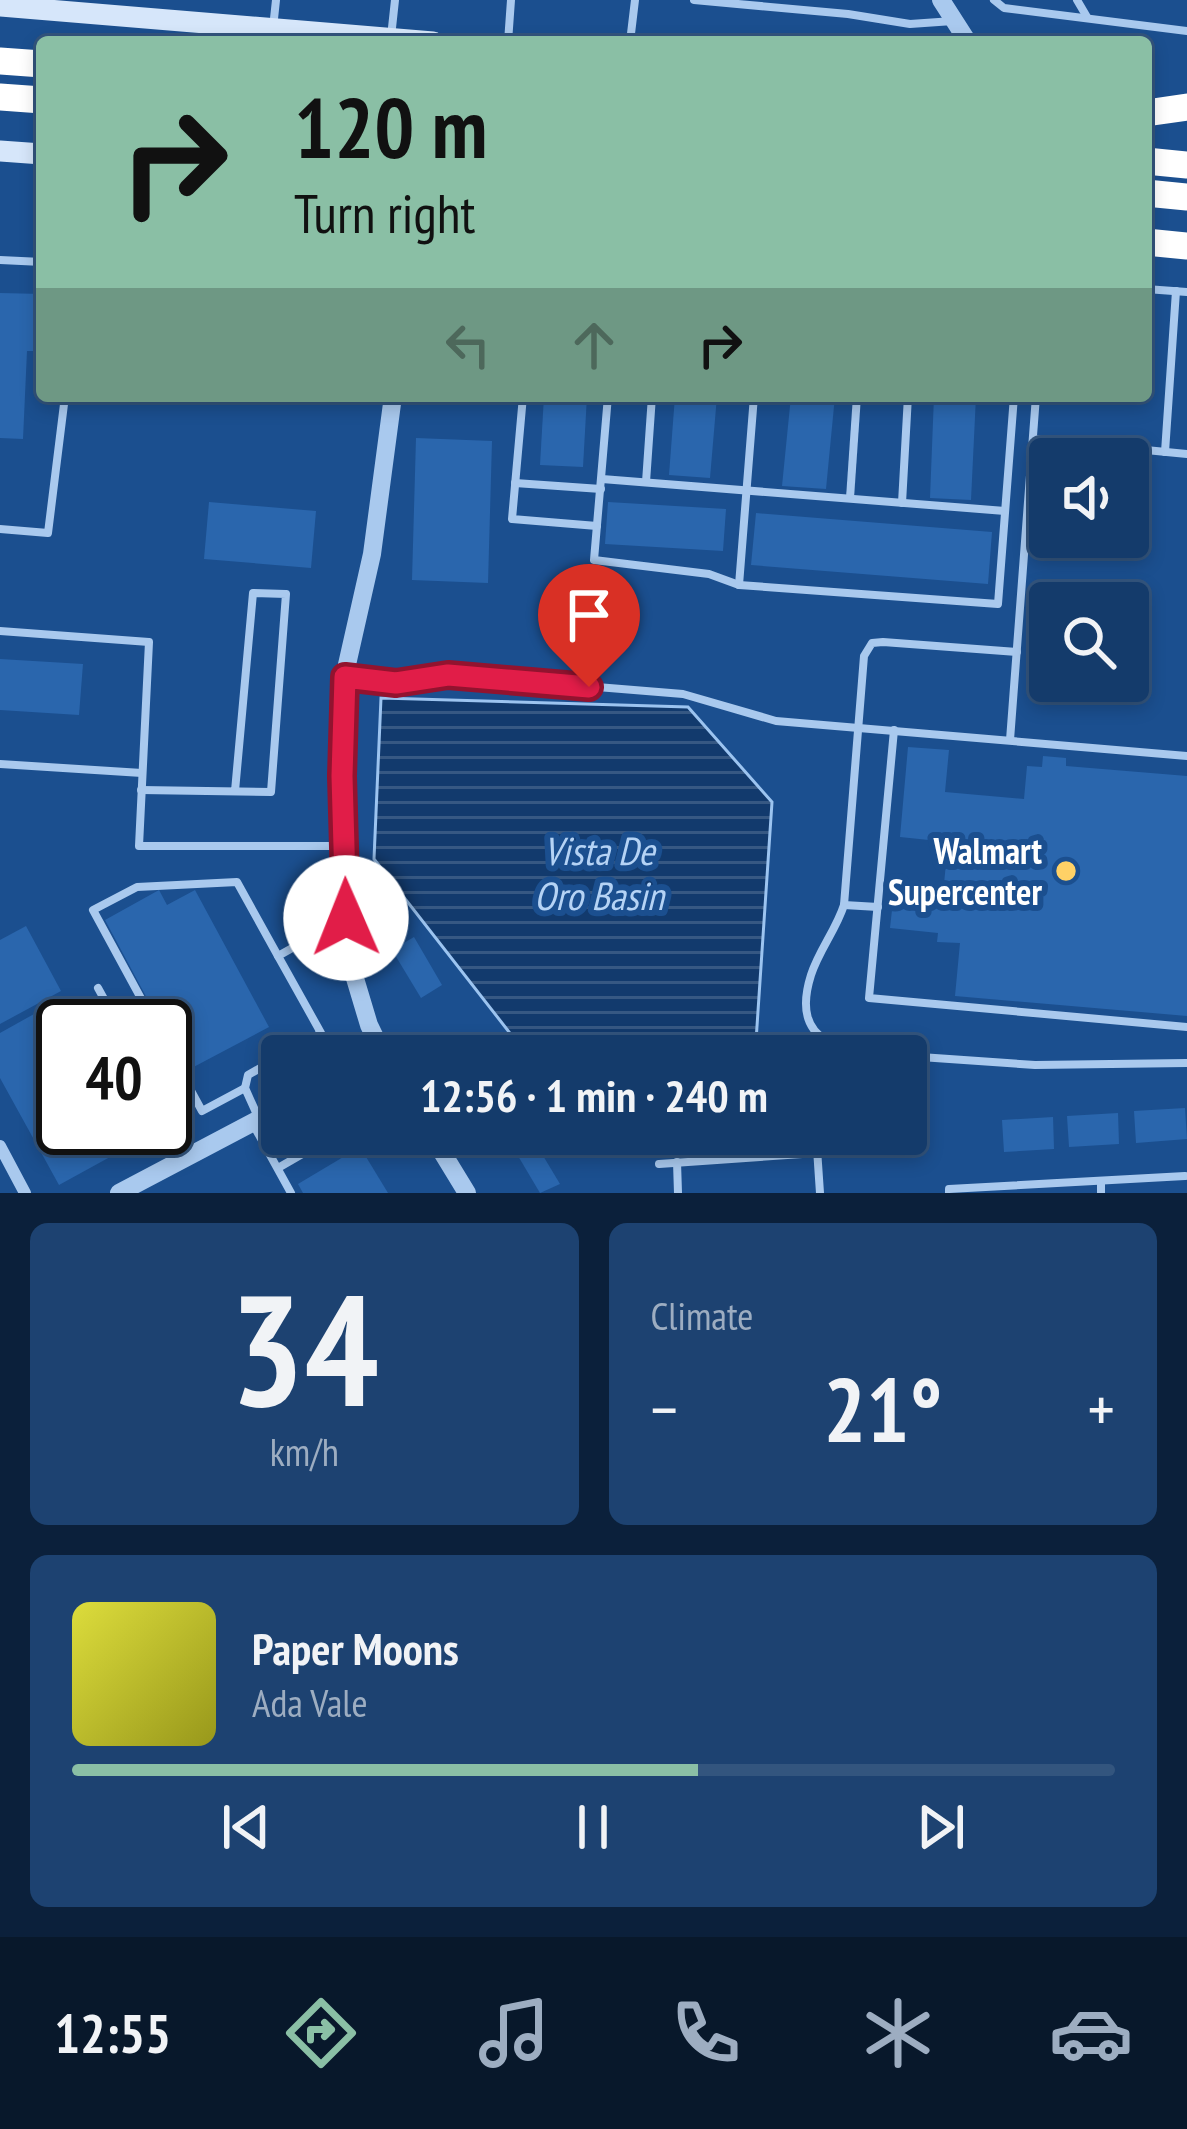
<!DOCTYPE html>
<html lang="en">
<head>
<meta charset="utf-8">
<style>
  body { margin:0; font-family:"PT Sans Narrow",sans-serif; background:#1d4271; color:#f1f3f6; height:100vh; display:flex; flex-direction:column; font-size:45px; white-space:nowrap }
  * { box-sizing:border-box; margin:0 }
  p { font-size:39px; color:#9dadc1 }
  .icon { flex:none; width:66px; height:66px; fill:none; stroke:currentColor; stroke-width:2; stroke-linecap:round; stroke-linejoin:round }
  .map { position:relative; height:1193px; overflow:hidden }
  .drawer { display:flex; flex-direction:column; gap:30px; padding:30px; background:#0b203b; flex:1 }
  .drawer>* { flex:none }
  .hud { position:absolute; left:36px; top:36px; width:1116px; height:366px; border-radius:12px; box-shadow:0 6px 18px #0003,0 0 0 3px #33557e; background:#8abfa5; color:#111; overflow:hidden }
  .controls { position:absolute; left:1029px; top:438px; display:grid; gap:24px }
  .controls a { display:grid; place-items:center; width:120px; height:120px; border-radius:12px; background:#143b6b; box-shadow:0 6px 18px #0003,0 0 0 3px #33557e; font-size:60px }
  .speed { position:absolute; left:36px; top:999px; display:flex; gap:24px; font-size:60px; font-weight:700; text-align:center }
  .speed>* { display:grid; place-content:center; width:156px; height:156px; border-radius:50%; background:#143b6b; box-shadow:0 6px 18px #0003,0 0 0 3px #33557e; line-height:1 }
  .speed .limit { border:6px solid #111; border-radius:18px; background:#fff; color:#111 }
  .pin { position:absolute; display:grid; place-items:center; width:102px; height:102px; color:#fff; margin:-123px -51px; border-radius:50% 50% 50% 0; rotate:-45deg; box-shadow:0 0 12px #0007 }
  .pin .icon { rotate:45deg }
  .me { position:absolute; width:132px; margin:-66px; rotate:359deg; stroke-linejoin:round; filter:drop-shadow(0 0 9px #0008) }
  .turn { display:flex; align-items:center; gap:42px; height:252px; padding:0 60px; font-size:54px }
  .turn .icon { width:156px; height:156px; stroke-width:2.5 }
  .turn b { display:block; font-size:84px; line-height:102px }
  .lanes { display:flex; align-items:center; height:114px; padding:0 60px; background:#0003; justify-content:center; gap:60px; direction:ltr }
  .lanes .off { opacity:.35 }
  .big { font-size:90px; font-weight:600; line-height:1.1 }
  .drawer .card { flex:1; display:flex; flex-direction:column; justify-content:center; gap:18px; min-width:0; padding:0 42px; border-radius:18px; background:#1d4271 }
  .drawer .dial { align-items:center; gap:0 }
  .dial b { font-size:156px; line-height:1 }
  .song { display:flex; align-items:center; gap:36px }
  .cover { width:144px; height:144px; border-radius:18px; background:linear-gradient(135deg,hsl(60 70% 55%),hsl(60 70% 35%)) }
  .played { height:12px; border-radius:6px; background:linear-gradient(90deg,#8abfa5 60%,#33557e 60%) }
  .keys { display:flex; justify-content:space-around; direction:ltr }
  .heat { display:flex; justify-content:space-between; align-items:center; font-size:66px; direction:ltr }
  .drawer .tiles { flex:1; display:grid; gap:30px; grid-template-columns:1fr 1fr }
  .card:last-child { grid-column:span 2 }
  .trip { position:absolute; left:261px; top:1035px; width:666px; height:120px; border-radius:12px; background:#143b6b; box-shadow:0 6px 18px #0003,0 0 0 3px #33557e; font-weight:600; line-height:120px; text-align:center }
  .dock { display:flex; height:192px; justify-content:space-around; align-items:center; background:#08182b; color:#9dadc1 }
  .dock .icon { width:84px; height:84px }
  .dock .current { color:#8abfa5 }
  .dock b { font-size:54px; color:#f1f3f6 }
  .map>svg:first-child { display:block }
  .water { fill:url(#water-rules); stroke:#9cc4f0; stroke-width:3 }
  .building { fill:#2a66ad }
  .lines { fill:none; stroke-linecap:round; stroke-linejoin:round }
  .service { stroke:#a9c9ee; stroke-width:8 }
  .minor { stroke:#a9c9ee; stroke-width:12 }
  .tertiary { stroke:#a9c9ee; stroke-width:18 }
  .secondary { stroke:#d6e6fa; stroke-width:21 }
  .motorway { stroke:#fff; stroke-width:27 }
  .route-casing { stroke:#92132f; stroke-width:30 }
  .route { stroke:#e11d48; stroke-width:21 }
  .poi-dot { fill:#ffd166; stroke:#1b4f8f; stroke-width:4.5 }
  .labels { text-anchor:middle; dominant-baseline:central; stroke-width:12; stroke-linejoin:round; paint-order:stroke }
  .poi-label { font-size:36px; font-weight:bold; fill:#fff; stroke:#1b4f8f; text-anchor:end }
  .water-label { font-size:39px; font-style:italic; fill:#b5d3f5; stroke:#1b4f8f }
</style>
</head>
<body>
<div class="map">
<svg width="1187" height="1193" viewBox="0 0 1187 1193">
  <defs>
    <pattern id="water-rules" width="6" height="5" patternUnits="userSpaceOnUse" patternTransform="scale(3)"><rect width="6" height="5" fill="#123a6d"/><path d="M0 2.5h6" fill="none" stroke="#365883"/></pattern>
  </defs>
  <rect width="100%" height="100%" fill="#1b4f8f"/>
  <path class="water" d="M381 698 688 707 772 802 755 1056H534L520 1046 374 859Z"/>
  <g class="building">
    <path d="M0 293 42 294V351H27L23 439 0 438Z"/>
    <path d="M544 396H587L583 467 540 465Z"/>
    <path d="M675 396H717L710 478 669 475Z"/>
    <path d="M791 396H835L826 489 782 486Z"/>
    <path d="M934 396H976L971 500 930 498Z"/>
    <path d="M416 438 492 441 488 583 412 580Z"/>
    <path d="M209 502 316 511 311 568 204 559Z"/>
    <path d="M608 502 726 509 723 551 605 544Z"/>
    <path d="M756 513 992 532 988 584 751 565Z"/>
    <path d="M0 659 83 664 79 715 0 710Z"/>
    <path d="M908 747 949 750 945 792 1024 799 1027 766 1042 767 1043 756 1066 758V766L1187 776V1016L955 996 960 943 937 942 938 933 890 928 893 901 942 905 948 842 900 837Z"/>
    <path d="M159 890 167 905 195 890 269 1027 186 1071 105 920Z"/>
    <path d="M26 926 61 991 0 1024V940Z"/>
    <path d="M414 937 442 985 421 998 392 950Z"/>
    <path d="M43 1009 63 1045V1128H121L130 1146 59 1185 0 1078V1033Z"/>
    <path d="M1185 1108 1187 1139 1136 1143 1134 1111Z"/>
    <path d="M1118 1113 1119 1144 1069 1147 1067 1116Z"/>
    <path d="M1053 1117 1054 1149 1004 1152 1002 1120Z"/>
    <path d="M505 1134H530L560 1184 540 1193Z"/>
    <path d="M360 1147 388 1193H303L298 1184Z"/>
  </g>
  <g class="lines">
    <g class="service">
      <path d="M694 0 848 14 910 24 953 21"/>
      <path d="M994 0 1004 8 1187 31"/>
      <path d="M1077 0 1087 17"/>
      <path d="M273 28 276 0"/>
      <path d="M391 37 395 0"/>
      <path d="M508 42 511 0"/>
      <path d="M630 42 635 0"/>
      <path d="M0 260 42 262"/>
      <path d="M1146 289 1187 292"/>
      <path d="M523 396 512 519 597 526"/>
      <path d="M608 396 594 560 709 574 739 585 998 604 1014 396"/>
      <path d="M1033 439 1187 454"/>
      <path d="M1165 452 1176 291"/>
      <path d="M602 479 1005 511"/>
      <path d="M646 482 652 396"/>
      <path d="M515 483 601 489"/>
      <path d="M850 498 857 396"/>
      <path d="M902 503 908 396"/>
      <path d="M0 529 48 533 65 396"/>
      <path d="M739 585 754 396"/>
      <path d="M0 631 149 642 139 846H342"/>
      <path d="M347 677 396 683 448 675 683 694 776 721 1187 756"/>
      <path d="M894 730 869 998 1187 1027"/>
      <path d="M1010 740 1036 396"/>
      <path d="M0 764 142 773"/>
      <path d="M141 790 271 792 286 594 253 593 235 791"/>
      <path d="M844 905 878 907"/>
      <path d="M98 988 119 1026"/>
      <path d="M156 1026 93 910 137 887 237 882 278 956"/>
      <path d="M165 1043 202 1111 245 1088"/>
      <path d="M906 1056C853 1051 787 1051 811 975 819 950 836 930 844 905L864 656 872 643 883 642 1017 652"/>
      <path d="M906 1056 1035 1065 1187 1063"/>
      <path d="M165 1110 188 1153"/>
      <path d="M259 1119 245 1088 248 1075 321 1033 278 956 344 919"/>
      <path d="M254 1126 291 1193"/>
      <path d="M816 1134 820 1193"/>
      <path d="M677 1162 678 1193"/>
      <path d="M659 1164 817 1153"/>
      <path d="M278 1168 337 1134"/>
      <path d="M1101 1181V1193"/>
      <path d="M949 1193V1189L1185 1176"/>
    </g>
    <path class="minor" d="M0 1146 25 1193"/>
    <g class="tertiary">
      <path d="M941 0 968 42"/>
      <path d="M384 1056 369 1025 351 965 346 918 342 726 346 669 372 554 393 396"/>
      <path d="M431 1134 467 1193"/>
      <path d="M119 1193 282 1107"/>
    </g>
    <g class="secondary">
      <path d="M0 6 433 42"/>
      <path d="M0 151 42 154"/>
    </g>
    <g class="motorway">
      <path d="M0 61 42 64"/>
      <path d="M0 97 42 100"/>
      <path d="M1146 113 1187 107"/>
      <path d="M1146 161 1187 165"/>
      <path d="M1146 193 1187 197"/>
      <path d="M1146 242 1187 246"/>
    </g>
  </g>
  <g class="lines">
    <defs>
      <path id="route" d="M346 918 342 776 345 677 396 683 448 675 589 687"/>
    </defs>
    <use href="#route" class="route-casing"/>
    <use href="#route" class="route"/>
  </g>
  <circle class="poi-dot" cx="1066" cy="871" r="12"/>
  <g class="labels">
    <g class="poi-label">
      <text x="1042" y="850">Walmart<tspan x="1042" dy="41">Supercenter</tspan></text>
    </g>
    <g class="water-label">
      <text x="599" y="850">Vista De<tspan x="599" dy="45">Oro Basin</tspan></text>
    </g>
  </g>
</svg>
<div class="controls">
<a><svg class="icon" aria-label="sound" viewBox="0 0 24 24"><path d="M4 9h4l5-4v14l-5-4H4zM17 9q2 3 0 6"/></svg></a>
<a><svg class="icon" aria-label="search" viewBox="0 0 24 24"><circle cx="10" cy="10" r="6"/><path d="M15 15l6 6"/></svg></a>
</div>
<div class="speed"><div class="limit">40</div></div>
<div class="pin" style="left:589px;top:687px;background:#d93025"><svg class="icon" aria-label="arrive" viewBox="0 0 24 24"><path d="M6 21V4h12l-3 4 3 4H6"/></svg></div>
<svg class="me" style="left:346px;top:918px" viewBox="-20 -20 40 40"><circle r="19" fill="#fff"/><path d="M0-13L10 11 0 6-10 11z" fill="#e11d48"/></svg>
<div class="trip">12:56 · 1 min · 240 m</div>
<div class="hud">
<div class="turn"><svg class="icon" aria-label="right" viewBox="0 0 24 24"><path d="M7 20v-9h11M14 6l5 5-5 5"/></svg><div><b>120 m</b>Turn right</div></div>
<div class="lanes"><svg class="icon off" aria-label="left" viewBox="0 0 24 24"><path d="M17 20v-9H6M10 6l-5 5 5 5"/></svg><svg class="icon off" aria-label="ahead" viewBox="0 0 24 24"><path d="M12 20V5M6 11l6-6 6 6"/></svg><svg class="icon" aria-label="right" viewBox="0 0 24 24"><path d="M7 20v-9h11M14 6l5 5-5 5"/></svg></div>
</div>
</div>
<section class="drawer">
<div class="tiles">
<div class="card dial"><b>34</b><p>km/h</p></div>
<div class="card"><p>Climate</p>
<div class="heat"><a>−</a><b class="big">21°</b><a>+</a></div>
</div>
<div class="card">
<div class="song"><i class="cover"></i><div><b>Paper Moons</b><p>Ada Vale</p></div></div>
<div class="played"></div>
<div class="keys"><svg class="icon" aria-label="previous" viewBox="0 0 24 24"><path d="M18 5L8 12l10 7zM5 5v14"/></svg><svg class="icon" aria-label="pause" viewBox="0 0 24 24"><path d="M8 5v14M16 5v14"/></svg><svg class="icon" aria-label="next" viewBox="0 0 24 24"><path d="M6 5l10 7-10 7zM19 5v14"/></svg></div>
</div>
</div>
</section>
<nav class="dock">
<b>12:55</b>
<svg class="icon current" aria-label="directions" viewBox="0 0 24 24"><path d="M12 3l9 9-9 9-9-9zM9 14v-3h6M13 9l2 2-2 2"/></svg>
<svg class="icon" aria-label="music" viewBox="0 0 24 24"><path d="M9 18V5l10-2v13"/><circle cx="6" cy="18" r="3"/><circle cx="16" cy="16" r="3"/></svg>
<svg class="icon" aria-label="phone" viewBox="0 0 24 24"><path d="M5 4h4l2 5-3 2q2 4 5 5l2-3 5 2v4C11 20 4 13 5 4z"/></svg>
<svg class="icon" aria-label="climate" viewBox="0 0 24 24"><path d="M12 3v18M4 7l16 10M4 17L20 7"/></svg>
<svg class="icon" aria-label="car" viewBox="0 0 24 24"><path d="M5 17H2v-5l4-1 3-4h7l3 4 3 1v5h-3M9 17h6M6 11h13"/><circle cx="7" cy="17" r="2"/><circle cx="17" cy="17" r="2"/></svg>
</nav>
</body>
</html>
